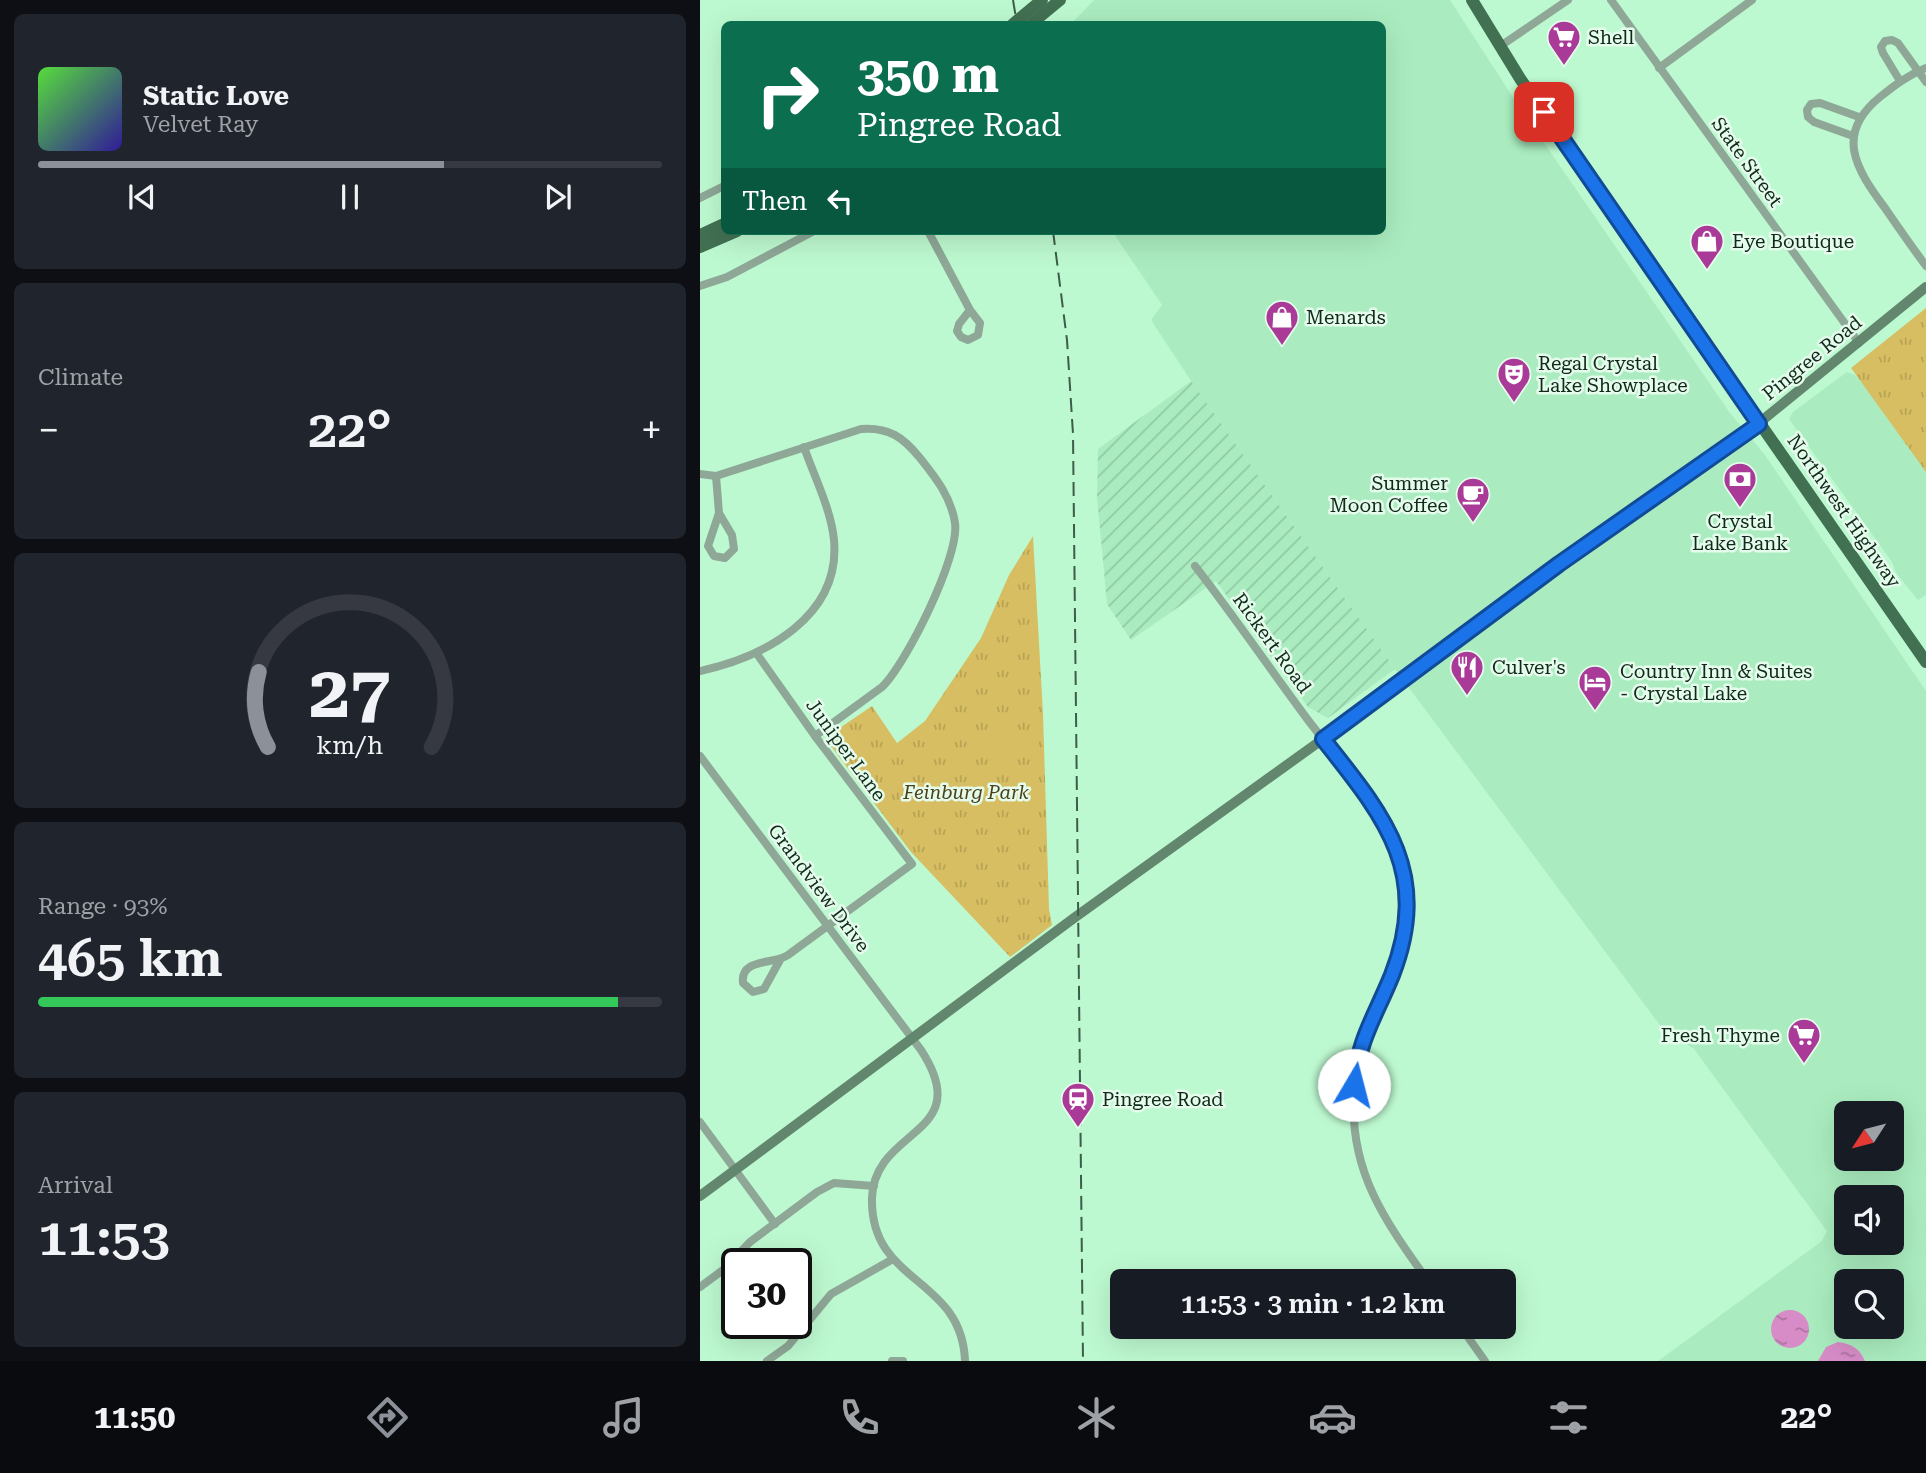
<!DOCTYPE html>
<html lang="en">
<head>
<meta charset="utf-8">
<style>
  body { margin:0; font-family:"Roboto Serif",serif; background:#20242c; color:#f1f3f6; height:100vh; display:flex; flex-direction:column; font-size:26px; white-space:nowrap }
  * { box-sizing:border-box; margin:0 }
  p { font-size:23px; color:#9ea1a6 }
  .icon { flex:none; width:38px; height:38px; fill:none; stroke:currentColor; stroke-width:2; stroke-linecap:round; stroke-linejoin:round }
  .map { position:relative; flex:1; overflow:hidden }
  .drawer { display:flex; flex-direction:column; gap:14px; padding:14px; background:#0d0f14; width:700px }
  .drawer>* { flex:none }
  .banner { position:absolute; left:21px; top:21px; width:665px; height:214px; border-radius:10px; box-shadow:0 7px 28px #0002; background:#0b6e4f; color:#fff; overflow:hidden }
  .needle { width:46px; rotate:234deg }
  .buttons { position:absolute; left:1134px; top:1101px; display:grid; gap:14px }
  .buttons a { display:grid; place-items:center; width:70px; height:70px; border-radius:10px; background:#171b24; box-shadow:0 7px 28px #0002; font-size:35px }
  .speed { position:absolute; left:21px; top:1248px; display:flex; gap:14px; font-size:35px; font-weight:700; text-align:center }
  .speed>* { display:grid; place-content:center; width:91px; height:91px; border-radius:50%; background:#171b24; box-shadow:0 7px 28px #0002; line-height:1 }
  .speed .limit { border:4px solid #111; border-radius:10px; background:#fff; color:#111 }
  .pin { position:absolute; display:grid; place-items:center; width:60px; height:60px; color:#fff; margin:-30px; border-radius:14px; box-shadow:0 4px 10px #0006 }
  .me { position:absolute; width:77px; margin:-38px; rotate:8deg; stroke-linejoin:round; filter:drop-shadow(0 0 5px #0008) }
  .turn { display:flex; align-items:center; gap:24px; height:147px; padding:0 21px; font-size:32px }
  .turn .icon { width:91px; height:91px; stroke-width:2.5 }
  .turn b { display:block; font-size:49px; line-height:60px }
  .then { display:flex; align-items:center; height:66px; padding:0 21px; background:#0003; gap:14px; font-size:26px }
  .big { font-size:52px; font-weight:600; line-height:1.1 }
  .drawer .widget { flex:1; display:flex; flex-direction:column; justify-content:center; gap:10px; min-width:0; padding:0 24px; border-radius:10px; background:#20242c }
  .drawer .dial { align-items:center; gap:0 }
  .dial svg { height:182px; overflow:visible; fill:none; stroke:#363941; stroke-width:7; stroke-linecap:round; text-anchor:middle }
  .dial text { fill:#f1f3f6; stroke:none }
  .song { display:flex; align-items:center; gap:21px }
  .cover { width:84px; height:84px; border-radius:10px; background:linear-gradient(135deg,hsl(110 70% 55%),hsl(250 70% 35%)) }
  .played { height:7px; border-radius:4px; background:linear-gradient(90deg,#8c9099 65%,#363941 65%) }
  .keys { display:flex; justify-content:space-around; direction:ltr }
  .heat { display:flex; justify-content:space-between; align-items:center; font-size:38px; direction:ltr }
  .charge { height:10px; border-radius:5px; background:linear-gradient(90deg,#34c759 93%,#363941 0) }
  .trip { position:absolute; left:410px; top:1269px; width:406px; height:70px; border-radius:10px; background:#171b24; box-shadow:0 7px 28px #0002; font-weight:600; line-height:70px; text-align:center }
  .tabs { display:flex; height:112px; justify-content:space-around; align-items:center; background:#090b0e; color:#9ea1a6 }
  .tabs .icon { width:49px; height:49px }
  .tabs .selected { color:#8c9099 }
  .tabs b { font-size:32px; color:#f1f3f6 }
  main { display:flex; flex:1; min-height:0 }
  .map>svg:first-child { display:block }
  .built { fill:#aaecbf; fill-rule:evenodd }
  .industrial { fill:url(#industrial-furrows) }
  .grass { fill:url(#grass-tufts) }
  .pitch { fill:#d7be62 }
  .water { fill:url(#water-ripples) }
  .lines { fill:none; stroke-linecap:round; stroke-linejoin:round }
  .street { stroke:#8ea796; stroke-width:8 }
  .secondary { stroke:#62876e; stroke-width:10 }
  .primary { stroke:#427052; stroke-width:12 }
  .rail { stroke:#3c5d48; stroke-width:2; stroke-dasharray:14 7; stroke-linecap:butt }
  .route-casing { stroke:#114b97; stroke-width:18 }
  .route { stroke:#1a73e8; stroke-width:12 }
  .labels { text-anchor:middle; dominant-baseline:central; stroke-width:5; stroke-linejoin:round; paint-order:stroke }
  .poi-label { font-size:19px; fill:#11291a; stroke:#e5fcec; text-anchor:start }
  .street-label { font-size:19px; fill:#11291a; stroke:#e5fcec }
  .park-label { font-size:19px; font-style:italic; fill:#4c4119; stroke:#e5fcec }
</style>
</head>
<body>
<main>
<section class="drawer">
<div class="widget">
<div class="song"><i class="cover"></i><div><b>Static Love</b><p>Velvet Ray</p></div></div>
<div class="played"></div>
<div class="keys"><svg class="icon" aria-label="previous" viewBox="0 0 24 24"><path d="M18 5L8 12l10 7zM5 5v14"/></svg><svg class="icon" aria-label="pause" viewBox="0 0 24 24"><path d="M8 5v14M16 5v14"/></svg><svg class="icon" aria-label="next" viewBox="0 0 24 24"><path d="M6 5l10 7-10 7zM19 5v14"/></svg></div>
</div>
<div class="widget"><p>Climate</p>
<div class="heat"><a>−</a><b class="big">22°</b><a>+</a></div>
</div>
<div class="widget dial"><svg viewBox="0 0 100 80">
<path d="M14 69A42 42 0 1 1 86 69"/>
<path d="M14 69A42 42 0 0 1 10 36" stroke="#8c9099"/>
<text x="50" y="56" font-size="32" font-weight="700">27</text>
<text x="50" y="72" font-size="11">km/h</text>
</svg></div>
<div class="widget"><p>Range · 93%</p><b class="big">465 km</b><div class="charge"></div></div>
<div class="widget"><p>Arrival</p><b class="big">11:53</b></div>
</section>
<div class="map">
<svg width="1226" height="1361" viewBox="0 0 1226 1361">
  <defs>
    <pattern id="industrial-furrows" width="10" height="10" patternUnits="userSpaceOnUse" patternTransform="scale(1.75)"><rect width="10" height="10" fill="#aaecbf"/><path d="M-1 1l2-2M0 10L10 0M9 11l2-2" fill="none" stroke="#91caa4"/></pattern>
    <pattern id="grass-tufts" width="24" height="20" patternUnits="userSpaceOnUse" patternTransform="scale(1.75)"><rect width="24" height="20" fill="#d7be62"/><path d="M3 7l-1-3M5 7V3M7 7l1-3M15 17l-1-3M17 17v-4M19 17l1-3" fill="none" stroke="#b8a354"/></pattern>
    <pattern id="water-ripples" width="26" height="14" patternUnits="userSpaceOnUse" patternTransform="scale(1.75)"><rect width="26" height="14" fill="#d78cc7"/><path d="M2 4q2-2 4 0t4 0M15 11q2-2 4 0t4 0" fill="none" stroke="#ad72a1"/></pattern>
  </defs>
  <rect width="100%" height="100%" fill="#bdf9d0"/>
  <g class="built">
    <path d="M394 0H750L818 105 1030 413 1065 455 1226 691V1361H958L1122 1241 1127 1231 994 1049 962 1028 695 669 491 381 451 320 462 305 412 231H682V24H371ZM1146 1113H1192V1158H1146ZM1146 1197H1192V1242H1146ZM1146 1281H1192V1326H1146Z"/>
    <path d="M1147 372 1155 375 1169 392 1226 471V595L1218 600 1196 573 1192 562 1089 419 1093 412Z"/>
  </g>
  <path class="industrial" d="M491 381 695 669 628 718 608 707 516 581 431 640 407 604 397 497 398 449Z"/>
  <g class="grass">
    <path d="M1226 308V472L1151 368Z"/>
    <path d="M333 536 343 714 349 909 352 925 310 957 211 852 125 738 172 706 197 743 225 721 281 638 309 575Z"/>
  </g>
  <path class="pitch" d="M310 724 322 737 297 761 284 746Z"/>
  <g class="water">
    <circle cx="1090" cy="1329" r="19"/>
    <path d="M1138 1342C1152 1344 1159 1348 1165 1361H1118L1126 1347Z"/>
  </g>
  <g class="lines">
    <g class="street">
      <path d="M911 0 1159 343"/>
      <path d="M799 47 868 0"/>
      <path d="M959 68 1052 0"/>
      <path d="M1226 68C1208 75 1195 85 1180 97 1134 134 1156 169 1185 208 1198 227 1212 247 1226 266"/>
      <path d="M1200 81 1183 53 1181 47 1185 41 1192 40 1198 43 1226 82"/>
      <path d="M1153 136 1114 122 1108 117 1107 110 1111 104 1120 103 1159 117"/>
      <path d="M0 198 24 186"/>
      <path d="M228 231 270 310 280 323 278 335 268 340 261 337 257 331 259 324 270 310"/>
      <path d="M0 286 27 277 114 231"/>
      <path d="M0 474 16 476 161 429C189 427 203 437 220 458 236 478 251 497 255 523 260 556 206 664 182 687L115 736"/>
      <path d="M16 476 19 513 8 546 14 556 25 558 34 549 32 535 19 513"/>
      <path d="M495 566C534 616 570 669 608 720 645 769 700 821 707 886 712 936 689 978 670 1022 659 1046 655 1069 654 1094 649 1171 685 1221 728 1281"/>
      <path d="M57 654 115 736 212 864C170 895 129 925 88 955 73 965 40 958 43 983L53 992 64 989 80 960"/>
      <path d="M0 671C64 657 141 617 134 540 131 509 114 476 104 447"/>
      <path d="M0 756 221 1050C277 1136 174 1127 172 1198 170 1285 262 1276 265 1361"/>
      <path d="M0 1122 75 1224"/>
      <path d="M0 1287 23 1270 50 1242 117 1192 134 1183 174 1186"/>
      <path d="M760 1326 785 1361"/>
      <path d="M67 1361 88 1346 131 1294 193 1259"/>
      <path d="M192 1361H203"/>
    </g>
    <path class="secondary" d="M0 1196 374 918 623 739 878 551 1059 423 1226 287"/>
    <g class="primary">
      <path d="M772 0 821 80 1226 662"/>
      <path d="M313 24 342 0"/>
      <path d="M331 24 360 0"/>
      <path d="M0 235 24 224"/>
      <path d="M0 247 37 231"/>
    </g>
    <g class="rail">
      <path d="M313 0 317 24"/>
      <path d="M353 231 367 340 373 434 383 1361"/>
    </g>
  </g>
  <g class="lines">
    <defs>
      <path id="route" d="M654 1085C659 1038 675 1017 692 975 732 872 684 816 623 739L859 564 1059 424 844 112"/>
    </defs>
    <use href="#route" class="route-casing"/>
    <use href="#route" class="route"/>
  </g>
  <defs>
    <symbol id="supermarket-pin" viewBox="-11 -11 22 30"><path d="M0 17L-7.5 6A9.5 9.5 0 1 1 7.5 6Z" fill="#a93a97" stroke="#e5fcec"/><path d="M-6-5.5h2.5l.6 2H6L4.5 2H-2.5L-4.4-4H-6ZM-1.5 3.2a1.3 1.3 0 1 0 .1 0ZM3 3.2a1.3 1.3 0 1 0 .1 0Z" fill="#fff"/></symbol>
    <symbol id="shop-pin" viewBox="-11 -11 22 30"><path d="M0 17L-7.5 6A9.5 9.5 0 1 1 7.5 6Z" fill="#a93a97" stroke="#e5fcec"/><path d="M-5-2.5h2.3a2.7 3.5 0 0 1 5.4 0H5L5.5 6h-11ZM-1.5-2.5h3a1.5 2.3 0 0 0-3 0Z" fill="#fff"/></symbol>
    <symbol id="theatre-pin" viewBox="-11 -11 22 30"><path d="M0 17L-7.5 6A9.5 9.5 0 1 1 7.5 6Z" fill="#a93a97" stroke="#e5fcec"/><path d="M-5-5.5Q0-4 5-5.5V0Q5 5 0 6Q-5 5-5 0ZM-3.3-2.5H-1v1.5H-3.3ZM1-2.5H3.3v1.5H1ZM-2.8 1Q0 5.5 2.8 1Z" fill="#fff"/></symbol>
    <symbol id="bank-pin" viewBox="-11 -11 22 30"><path d="M0 17L-7.5 6A9.5 9.5 0 1 1 7.5 6Z" fill="#a93a97" stroke="#e5fcec"/><path d="M-6-4H6V4H-6ZM0-2.3a2.3 2.3 0 1 0 0 4.6a2.3 2.3 0 1 0 0-4.6Z" fill="#fff"/></symbol>
    <symbol id="cafe-pin" viewBox="-11 -11 22 30"><path d="M0 17L-7.5 6A9.5 9.5 0 1 1 7.5 6Z" fill="#a93a97" stroke="#e5fcec"/><path d="M-5.5-4.5H6V0H3Q3 3.5 0 3.5H-2.5Q-5.5 3.5-5.5 0ZM3-3.2v2h1.7v-2ZM-6 4.5H4V6H-6Z" fill="#fff"/></symbol>
    <symbol id="restaurant-pin" viewBox="-11 -11 22 30"><path d="M0 17L-7.5 6A9.5 9.5 0 1 1 7.5 6Z" fill="#a93a97" stroke="#e5fcec"/><path d="M-5-6h1v4h1v-4h1v4h1v-4h1v5L-1.5 .5V6h-2V.5L-5-1ZM5-6V6H3V1.5H1.5Q1.5-4 5-6Z" fill="#fff"/></symbol>
    <symbol id="hotel-pin" viewBox="-11 -11 22 30"><path d="M0 17L-7.5 6A9.5 9.5 0 1 1 7.5 6Z" fill="#a93a97" stroke="#e5fcec"/><path d="M-6-4.5h1.5V1H6V5H4.5V3h-9V5H-6ZM-4 0a1.8 1.8 0 1 1 3.6 0ZM.5 0V-2.5h3Q6-2.5 6 0Z" fill="#fff"/></symbol>
    <symbol id="station-pin" viewBox="-11 -11 22 30"><path d="M0 17L-7.5 6A9.5 9.5 0 1 1 7.5 6Z" fill="#a93a97" stroke="#e5fcec"/><path d="M-3-6H3Q5-6 5-4V2Q5 4 3 4L4.5 6H3L1.5 4h-3L-3 6H-4.5L-3 4Q-5 4-5 2V-4Q-5-6-3-6ZM-3.5-4v3h7v-3ZM-3.5 1v1.5H-2V1ZM2 1v1.5H3.5V1Z" fill="#fff"/></symbol>
  </defs>
  <g fill-rule="evenodd">
    <use href="#supermarket-pin" x="845" y="18" width="38" height="52"/>
    <use href="#shop-pin" x="988" y="222" width="38" height="52"/>
    <use href="#shop-pin" x="563" y="298" width="38" height="52"/>
    <use href="#theatre-pin" x="795" y="355" width="38" height="52"/>
    <use href="#bank-pin" x="1021" y="460" width="38" height="52"/>
    <use href="#cafe-pin" x="754" y="475" width="38" height="52"/>
    <use href="#restaurant-pin" x="748" y="648" width="38" height="52"/>
    <use href="#hotel-pin" x="876" y="663" width="38" height="52"/>
    <use href="#supermarket-pin" x="1085" y="1016" width="38" height="52"/>
    <use href="#station-pin" x="359" y="1080" width="38" height="52"/>
  </g>
  <g class="labels">
    <g class="poi-label">
      <text x="888" y="37">Shell</text>
      <text x="1032" y="241">Eye Boutique</text>
      <text x="606" y="317">Menards</text>
      <text x="838" y="363">Regal Crystal<tspan x="838" dy="22">Lake Showplace</tspan></text>
      <text x="748" y="483" text-anchor="end">Summer<tspan x="748" dy="22">Moon Coffee</tspan></text>
      <text x="1040" y="521" text-anchor="middle">Crystal<tspan x="1040" dy="22">Lake Bank</tspan></text>
      <text x="792" y="667">Culver's</text>
      <text x="920" y="671">Country Inn &amp; Suites<tspan x="920" dy="22">- Crystal Lake</tspan></text>
      <text x="1080" y="1035" text-anchor="end">Fresh Thyme</text>
      <text x="402" y="1099">Pingree Road</text>
    </g>
    <g class="street-label">
      <text transform="translate(1047 162) rotate(54)">State Street</text>
      <text transform="translate(1112 358) rotate(-39)">Pingree Road</text>
      <text transform="translate(1144 511) rotate(55)">Northwest Highway</text>
      <text transform="translate(572 643) rotate(54)">Rickert Road</text>
      <text transform="translate(146 750) rotate(54)">Juniper Lane</text>
      <text transform="translate(119 888) rotate(53)">Grandview Drive</text>
    </g>
    <g class="park-label">
      <text x="266" y="792">Feinburg Park</text>
    </g>
  </g>
</svg>
<div class="buttons">
<a><svg class="needle" viewBox="-14 -14 28 28"><path d="M0-13l5 13h-10z" fill="#e53935"/><path d="M0 13l5-13h-10z" fill="#9ea1a6"/></svg></a>
<a><svg class="icon" aria-label="sound" viewBox="0 0 24 24"><path d="M4 9h4l5-4v14l-5-4H4zM17 9q2 3 0 6"/></svg></a>
<a><svg class="icon" aria-label="search" viewBox="0 0 24 24"><circle cx="10" cy="10" r="6"/><path d="M15 15l6 6"/></svg></a>
</div>
<div class="speed"><div class="limit">30</div></div>
<div class="pin" style="left:844px;top:112px;background:#d93025"><svg class="icon" aria-label="arrive" viewBox="0 0 24 24"><path d="M6 21V4h12l-3 4 3 4H6"/></svg></div>
<svg class="me" style="left:654px;top:1085px" viewBox="-20 -20 40 40"><circle r="19" fill="#fff"/><path d="M0-13L10 11 0 6-10 11z" fill="#1a73e8"/></svg>
<div class="trip">11:53 · 3 min · 1.2 km</div>
<div class="banner">
<div class="turn"><svg class="icon" aria-label="right" viewBox="0 0 24 24"><path d="M7 20v-9h11M14 6l5 5-5 5"/></svg><div><b>350 m</b>Pingree Road</div></div>
<div class="then">Then<svg class="icon" aria-label="left" viewBox="0 0 24 24"><path d="M17 20v-9H6M10 6l-5 5 5 5"/></svg></div>
</div>
</div>
</main>
<nav class="tabs">
<b>11:50</b>
<svg class="icon selected" aria-label="directions" viewBox="0 0 24 24"><path d="M12 3l9 9-9 9-9-9zM9 14v-3h6M13 9l2 2-2 2"/></svg>
<svg class="icon" aria-label="music" viewBox="0 0 24 24"><path d="M9 18V5l10-2v13"/><circle cx="6" cy="18" r="3"/><circle cx="16" cy="16" r="3"/></svg>
<svg class="icon" aria-label="phone" viewBox="0 0 24 24"><path d="M5 4h4l2 5-3 2q2 4 5 5l2-3 5 2v4C11 20 4 13 5 4z"/></svg>
<svg class="icon" aria-label="climate" viewBox="0 0 24 24"><path d="M12 3v18M4 7l16 10M4 17L20 7"/></svg>
<svg class="icon" aria-label="car" viewBox="0 0 24 24"><path d="M5 17H2v-5l4-1 3-4h7l3 4 3 1v5h-3M9 17h6M6 11h13"/><circle cx="7" cy="17" r="2"/><circle cx="17" cy="17" r="2"/></svg>
<svg class="icon" aria-label="filters" viewBox="0 0 24 24"><path d="M4 7h16M4 17h16"/><circle cx="9" cy="7" r="2"/><circle cx="15" cy="17" r="2"/></svg>
<b>22°</b>
</nav>
</body>
</html>
